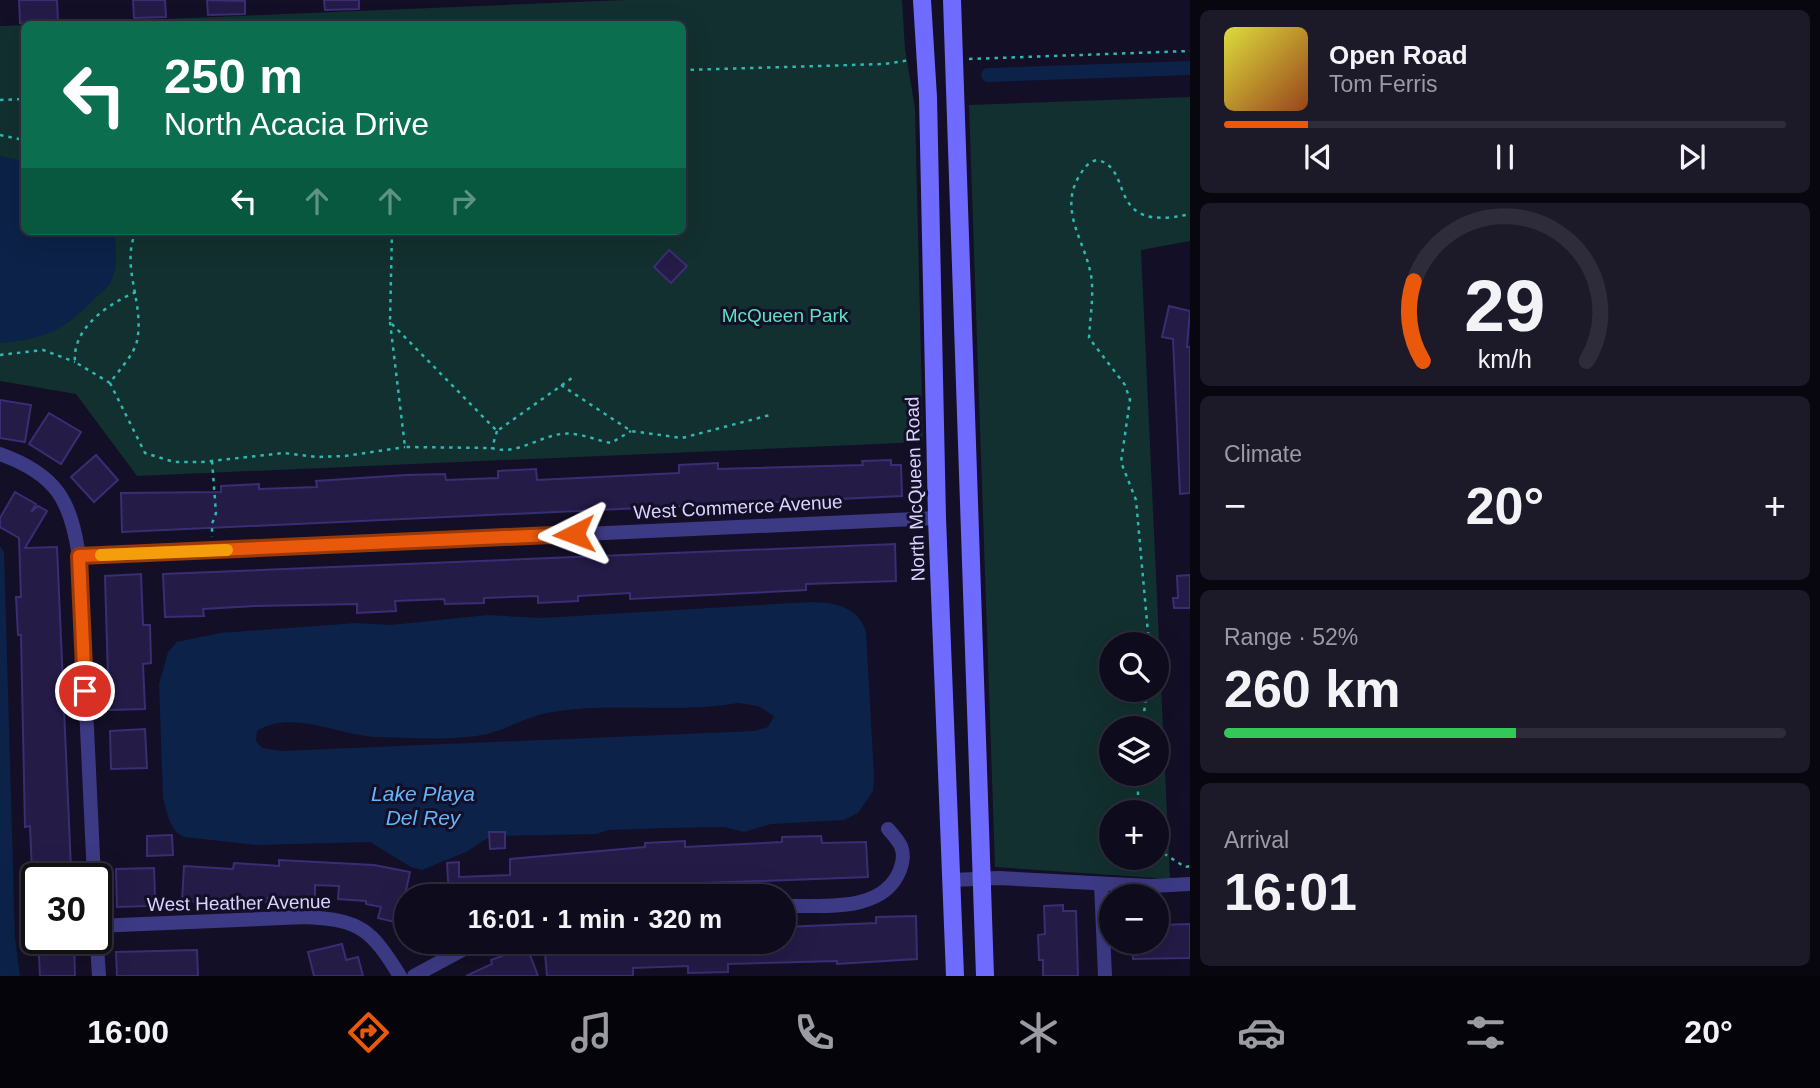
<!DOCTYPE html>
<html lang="en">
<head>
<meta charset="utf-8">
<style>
  body { margin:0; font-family:Arial,sans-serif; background:#1c1929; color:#f1f3f6; height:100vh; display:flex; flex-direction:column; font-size:26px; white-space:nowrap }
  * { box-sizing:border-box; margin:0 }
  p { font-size:23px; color:#9b9ba3 }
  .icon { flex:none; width:38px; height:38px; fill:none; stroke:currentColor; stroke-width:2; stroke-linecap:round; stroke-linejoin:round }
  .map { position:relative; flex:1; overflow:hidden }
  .details { display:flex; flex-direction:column; gap:10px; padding:10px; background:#08060f; width:630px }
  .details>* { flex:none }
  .hud { position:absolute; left:21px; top:21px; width:665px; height:214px; border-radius:10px; box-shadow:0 7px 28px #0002,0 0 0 2px #2e2b3b; background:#0b6e4f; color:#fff; overflow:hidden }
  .controls { position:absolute; left:1099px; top:632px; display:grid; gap:14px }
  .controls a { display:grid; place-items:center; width:70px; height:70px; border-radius:50%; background:#0e0b1c; box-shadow:0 7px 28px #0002,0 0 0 2px #2e2b3b; font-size:35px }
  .speed { position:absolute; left:21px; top:863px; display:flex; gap:14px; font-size:35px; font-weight:700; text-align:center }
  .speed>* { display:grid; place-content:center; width:91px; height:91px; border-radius:50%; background:#0e0b1c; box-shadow:0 7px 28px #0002,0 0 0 2px #2e2b3b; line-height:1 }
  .speed .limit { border:4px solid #111; border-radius:10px; background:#fff; color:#111 }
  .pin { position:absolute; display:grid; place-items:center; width:60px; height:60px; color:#fff; margin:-30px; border:4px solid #fff; border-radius:50%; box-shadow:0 2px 7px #0007 }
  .me { position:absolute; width:77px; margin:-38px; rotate:267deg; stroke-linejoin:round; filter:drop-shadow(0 0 5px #0008) }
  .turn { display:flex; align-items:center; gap:24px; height:147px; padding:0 28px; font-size:32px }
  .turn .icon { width:91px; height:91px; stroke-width:2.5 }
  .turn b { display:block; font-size:49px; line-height:60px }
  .lanes { display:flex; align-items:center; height:66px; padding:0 28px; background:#0003; justify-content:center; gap:35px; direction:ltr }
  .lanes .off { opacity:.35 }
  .big { font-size:52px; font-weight:700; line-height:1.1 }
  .details .tile { flex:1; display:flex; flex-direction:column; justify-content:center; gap:10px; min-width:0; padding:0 24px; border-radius:10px; background:#1c1929 }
  .details .dial { align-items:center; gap:0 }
  .dial svg { height:182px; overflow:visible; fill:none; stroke:#2e2b3b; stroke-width:7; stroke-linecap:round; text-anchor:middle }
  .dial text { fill:#f1f3f6; stroke:none }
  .song { display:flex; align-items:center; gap:21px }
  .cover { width:84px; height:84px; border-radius:10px; background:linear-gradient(135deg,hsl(60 70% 55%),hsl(20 70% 35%)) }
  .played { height:7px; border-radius:4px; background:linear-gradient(90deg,#ea580c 15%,#2e2b3b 15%) }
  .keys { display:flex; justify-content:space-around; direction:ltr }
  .heat { display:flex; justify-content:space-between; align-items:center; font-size:38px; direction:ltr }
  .charge { height:10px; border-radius:5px; background:linear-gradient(90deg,#34c759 52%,#2e2b3b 0) }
  .trip { position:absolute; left:394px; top:884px; width:402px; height:70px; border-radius:35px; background:#0e0b1c; box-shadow:0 7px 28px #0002,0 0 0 2px #2e2b3b; font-weight:700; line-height:70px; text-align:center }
  .menu { display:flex; height:112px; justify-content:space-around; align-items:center; background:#06040b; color:#9b9ba3 }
  .menu .icon { width:49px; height:49px }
  .menu .active { color:#ea580c }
  .menu b { font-size:32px; color:#f1f3f6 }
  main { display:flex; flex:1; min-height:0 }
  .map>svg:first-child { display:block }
  .green { fill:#12302f; fill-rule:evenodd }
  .water { fill:#0c2248; fill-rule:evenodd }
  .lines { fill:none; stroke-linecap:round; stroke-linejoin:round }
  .canal { stroke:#0c2248; stroke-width:14 }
  .building { fill:#241b47; stroke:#3b2d73; stroke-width:2 }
  .path { stroke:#2fb8b0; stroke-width:2.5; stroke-dasharray:3.5 5; stroke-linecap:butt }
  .street { stroke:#3d3a85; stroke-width:14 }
  .secondary { stroke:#6f6bff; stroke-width:18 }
  .route-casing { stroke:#983908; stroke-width:18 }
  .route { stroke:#ea580c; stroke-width:12 }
  .slow { stroke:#f59e0b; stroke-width:12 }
  .labels { text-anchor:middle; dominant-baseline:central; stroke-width:6; stroke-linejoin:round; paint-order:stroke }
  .park-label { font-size:19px; fill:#5fe0c0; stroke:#130f26 }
  .street-label { font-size:19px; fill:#d9d4ff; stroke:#130f26 }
  .water-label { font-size:21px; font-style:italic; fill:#62b6ff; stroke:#130f26 }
</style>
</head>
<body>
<main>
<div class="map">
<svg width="1190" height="976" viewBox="0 0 1190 976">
  <rect width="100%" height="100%" fill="#130f26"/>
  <g class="green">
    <path d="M625 0H902L905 49 915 108 923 442 137 476 76 394 0 381V26L24 25V231H682V24H43Z"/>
    <path d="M1190 97V241L1141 250 1170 879 995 867 969 105ZM1111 644H1157V690H1111ZM1111 728H1157V774H1111ZM1111 812H1157V858H1111Z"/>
  </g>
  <g class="water">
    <path d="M0 156 24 161V231H114C116 245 118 266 112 279 109 288 100 293 94 299 65 331 43 339 0 343Z"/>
    <path d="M0 546 4 552 15 937 20 976H0Z"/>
    <path d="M775 604C806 603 855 594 866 632L874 776 873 791 858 813 844 820 771 824 744 832 725 827 668 828 609 830 596 834 491 836 466 852 422 870 411 867 370 842 257 845 184 837 176 832 169 820 163 798 159 684 168 652 177 642 220 633 356 623 390 625 488 615 541 618ZM738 703 758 706 774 716 768 727 754 731 281 751 262 748 256 741 257 731C292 708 342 737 380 737 414 738 454 741 487 734 507 729 527 717 547 713 610 701 675 714 738 703Z"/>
  </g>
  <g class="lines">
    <path class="canal" d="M988 75 1190 68"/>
  </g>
  <g class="building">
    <path d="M19 0H57L58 22 20 23Z"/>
    <path d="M133 0H165L166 17 134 18Z"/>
    <path d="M207 0 245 1V14L208 15Z"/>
    <path d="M324 0H359V9L325 10Z"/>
    <path d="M669 250 687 266 671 283 654 267Z"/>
    <path d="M1169 306 1190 311 1187 347H1190V493L1180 494 1173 339 1162 337Z"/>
    <path d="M0 400 31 405 25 442 0 438Z"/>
    <path d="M49 413 81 432 61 464 29 444Z"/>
    <path d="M96 455 118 480 94 502 71 477Z"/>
    <path d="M891 460V465H901L902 496 122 532 121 493 221 492V486L259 484V489L317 487 316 481 406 475 445 474 446 480 498 478V471L536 469 537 480 679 473V465L718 463V469L863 465 862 461Z"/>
    <path d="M15 492 36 504 31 512 38 506 47 511 25 548 57 547 71 869 32 871 30 826 25 827 21 635H18L16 597H21L19 538 0 527V518Z"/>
    <path d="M895 544 896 581 806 584V590L630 599V593L578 596V601L538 603V596L484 598V603L445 604 444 599 395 601 396 611 357 613V604L255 606 203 609 204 616 165 617 163 574Z"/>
    <path d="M141 574 143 625H150L151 663 143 664 145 709 109 710 105 576Z"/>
    <path d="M1190 575V608H1174L1173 598H1178L1177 576Z"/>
    <path d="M145 729 147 768 111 769 110 731Z"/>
    <path d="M489 832H505V848L490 849Z"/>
    <path d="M172 835 173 855 147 856V836Z"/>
    <path d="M821 836 822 843 866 842 868 877 595 887 550 890V895L449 896 447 863 459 862V877L510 875V859L645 847V843L685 841V847L782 842V837Z"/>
    <path d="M279 860 374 865 410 872 399 923 378 918 381 907 366 904V901L338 899 339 886 315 885V899L268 898V902L220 899V903L182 901 184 866 233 869 234 863 279 866Z"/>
    <path d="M154 868 155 897 148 898V906L117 907 116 869Z"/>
    <path d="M1063 905V911H1076L1078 976H1043V960H1039L1038 935 1045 934 1044 906Z"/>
    <path d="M916 916 917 959 837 964V961L728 964V972L688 973V966L633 968V976H547L544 942H784V927L876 923V917Z"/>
    <path d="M1190 924V958L1133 959 1132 942H1157V925Z"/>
    <path d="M38 938H74L75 976H40Z"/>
    <path d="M342 944 346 960 358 957 363 976H314L308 952Z"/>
    <path d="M527 947 538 976H466L492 964 491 960Z"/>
    <path d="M197 950 198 976H117L116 952Z"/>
  </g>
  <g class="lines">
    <g class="path">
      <path d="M969 59 1190 51"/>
      <path d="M682 70 885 64 910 60"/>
      <path d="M0 100 24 99"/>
      <path d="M0 135 24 140"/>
      <path d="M136 231C120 267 145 303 137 341 134 355 118 371 110 383L145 453 174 462H202L284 453 317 457 345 456 405 447"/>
      <path d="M392 231 390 322 497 431 572 378"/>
      <path d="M390 322 405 447 492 448"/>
      <path d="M0 355 43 350 75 362"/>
      <path d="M110 383 75 362C72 328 108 304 136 292"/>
      <path d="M561 385 631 431 682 438 770 415"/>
      <path d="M497 431 492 448C520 457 545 430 573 434 586 435 599 441 611 443L631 431"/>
      <path d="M212 461 216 513 212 524V537"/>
      <path d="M1149 644 1136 500 1121 462 1130 400 1125 385 1089 338C1090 320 1093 301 1092 283 1089 245 1058 215 1078 178 1083 170 1087 162 1097 160 1136 168 1103 234 1190 214"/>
      <path d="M1142 728 1147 690"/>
      <path d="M1138 812V774"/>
      <path d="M1157 849 1185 867 1190 866"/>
    </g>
    <g class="street">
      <path d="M0 454C56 474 71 500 79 557L94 878"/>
      <path d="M79 557 937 518"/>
      <path d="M952 880 999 878 1151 886 1190 884"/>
      <path d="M1101 884 1105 976"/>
      <path d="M784 906C821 905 883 914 900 870 907 851 901 843 888 829"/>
      <path d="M96 926 306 917C362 920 371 930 400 976"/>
      <path d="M96 930 99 976"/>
      <path d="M414 976 477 942"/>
    </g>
    <g class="secondary">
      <path d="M922 0 928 97 937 518 955 976"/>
      <path d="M952 0 985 976"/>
    </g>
  </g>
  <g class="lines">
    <defs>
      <path id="route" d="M85 691 79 556 574 534"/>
    </defs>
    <use href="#route" class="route-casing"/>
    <use href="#route" class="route"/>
    <path class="slow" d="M101 555 227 550"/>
  </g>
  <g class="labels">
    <g class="park-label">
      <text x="785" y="315">McQueen Park</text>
    </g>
    <g class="street-label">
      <text transform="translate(915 489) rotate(-92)">North McQueen Road</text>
      <text transform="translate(738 507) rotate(-3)">West Commerce Avenue</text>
      <text transform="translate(239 903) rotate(-1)">West Heather Avenue</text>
    </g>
    <g class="water-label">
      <text x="423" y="793">Lake Playa<tspan x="423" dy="24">Del Rey</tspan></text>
    </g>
  </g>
</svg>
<div class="controls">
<a><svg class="icon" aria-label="search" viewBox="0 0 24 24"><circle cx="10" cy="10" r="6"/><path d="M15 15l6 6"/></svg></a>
<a><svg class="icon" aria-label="layers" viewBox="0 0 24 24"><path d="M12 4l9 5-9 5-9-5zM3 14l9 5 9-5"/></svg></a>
<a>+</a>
<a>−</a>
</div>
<div class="speed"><div class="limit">30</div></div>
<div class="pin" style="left:85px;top:691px;background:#d93025"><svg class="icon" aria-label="arrive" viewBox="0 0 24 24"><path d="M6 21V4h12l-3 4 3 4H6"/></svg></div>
<svg class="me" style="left:574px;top:534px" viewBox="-20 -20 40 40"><path d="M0-17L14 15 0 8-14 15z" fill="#ea580c" stroke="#fff" stroke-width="4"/></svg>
<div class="trip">16:01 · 1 min · 320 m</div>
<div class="hud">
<div class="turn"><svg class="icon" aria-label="left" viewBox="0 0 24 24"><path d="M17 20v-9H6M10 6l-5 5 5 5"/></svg><div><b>250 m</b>North Acacia Drive</div></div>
<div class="lanes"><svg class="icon" aria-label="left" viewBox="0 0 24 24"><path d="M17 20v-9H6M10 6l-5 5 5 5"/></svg><svg class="icon off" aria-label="ahead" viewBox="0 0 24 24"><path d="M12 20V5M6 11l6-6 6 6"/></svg><svg class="icon off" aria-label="ahead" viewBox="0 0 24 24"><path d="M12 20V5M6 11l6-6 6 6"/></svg><svg class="icon off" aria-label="right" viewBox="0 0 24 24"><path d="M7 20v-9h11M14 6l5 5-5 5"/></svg></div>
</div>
</div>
<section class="details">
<div class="tile">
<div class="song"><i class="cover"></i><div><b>Open Road</b><p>Tom Ferris</p></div></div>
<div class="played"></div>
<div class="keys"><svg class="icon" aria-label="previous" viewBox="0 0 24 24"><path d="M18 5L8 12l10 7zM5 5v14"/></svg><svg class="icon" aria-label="pause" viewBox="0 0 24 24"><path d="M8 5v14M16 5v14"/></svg><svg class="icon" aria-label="next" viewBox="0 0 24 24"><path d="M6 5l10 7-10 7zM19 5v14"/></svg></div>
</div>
<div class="tile dial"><svg viewBox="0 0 100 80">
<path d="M14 69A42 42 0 1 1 86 69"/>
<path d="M14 69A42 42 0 0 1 10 34" stroke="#ea580c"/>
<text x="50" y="56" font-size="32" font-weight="700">29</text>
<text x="50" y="72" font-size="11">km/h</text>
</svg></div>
<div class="tile"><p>Climate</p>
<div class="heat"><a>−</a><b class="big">20°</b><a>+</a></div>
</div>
<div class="tile"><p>Range · 52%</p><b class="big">260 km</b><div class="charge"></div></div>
<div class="tile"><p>Arrival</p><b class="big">16:01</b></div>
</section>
</main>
<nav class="menu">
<b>16:00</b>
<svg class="icon active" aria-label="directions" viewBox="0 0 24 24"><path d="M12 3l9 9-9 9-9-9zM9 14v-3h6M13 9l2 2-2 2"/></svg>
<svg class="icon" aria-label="music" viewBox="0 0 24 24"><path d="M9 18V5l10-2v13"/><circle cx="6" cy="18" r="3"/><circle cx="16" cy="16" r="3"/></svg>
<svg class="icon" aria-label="phone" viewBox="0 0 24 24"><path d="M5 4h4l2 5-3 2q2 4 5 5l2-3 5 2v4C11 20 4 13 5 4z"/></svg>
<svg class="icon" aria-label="climate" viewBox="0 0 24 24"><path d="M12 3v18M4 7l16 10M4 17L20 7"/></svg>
<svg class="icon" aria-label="car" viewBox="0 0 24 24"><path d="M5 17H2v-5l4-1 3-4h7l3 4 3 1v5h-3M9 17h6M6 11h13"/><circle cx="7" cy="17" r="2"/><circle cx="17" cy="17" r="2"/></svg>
<svg class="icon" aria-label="filters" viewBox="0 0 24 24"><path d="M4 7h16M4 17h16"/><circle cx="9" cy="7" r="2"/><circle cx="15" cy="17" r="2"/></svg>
<b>20°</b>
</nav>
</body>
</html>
